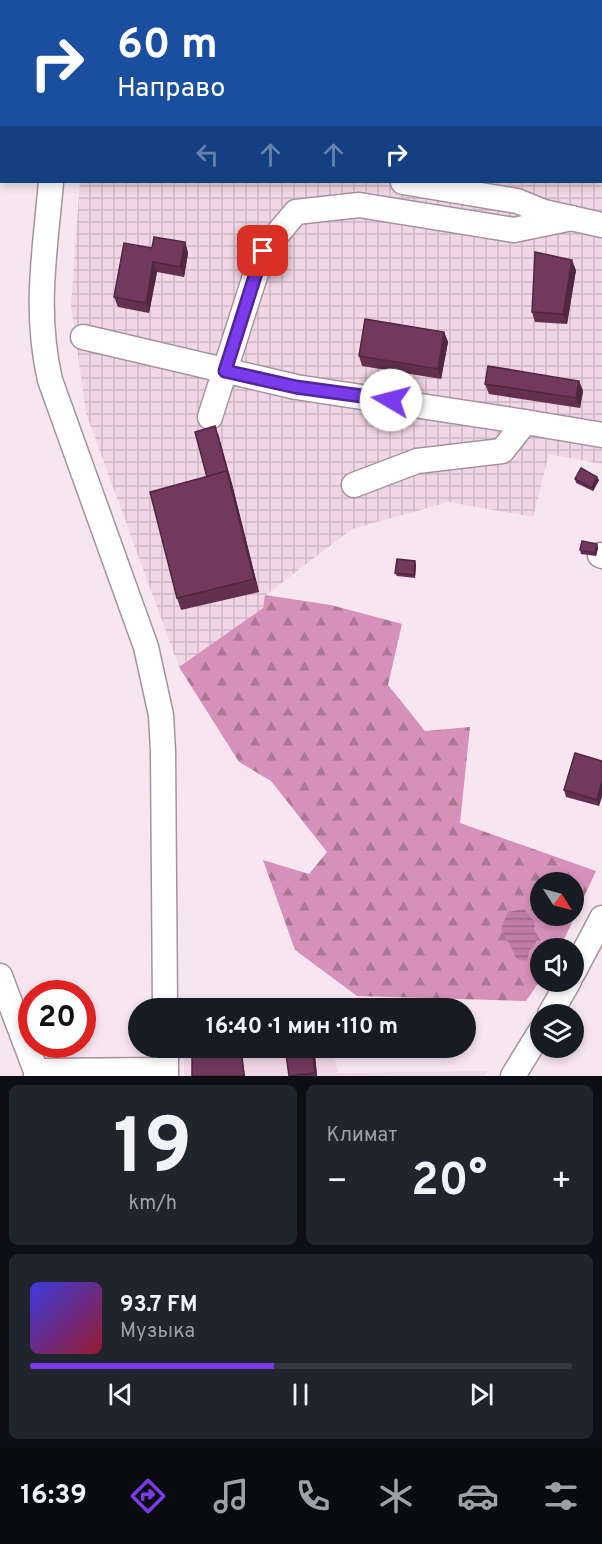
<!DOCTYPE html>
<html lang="ru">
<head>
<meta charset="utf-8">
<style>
  body { margin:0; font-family:Overpass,sans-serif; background:#20242c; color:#f1f3f6; height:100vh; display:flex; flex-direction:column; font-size:22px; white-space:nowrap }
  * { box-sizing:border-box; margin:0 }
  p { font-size:20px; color:#9ea1a6 }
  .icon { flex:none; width:33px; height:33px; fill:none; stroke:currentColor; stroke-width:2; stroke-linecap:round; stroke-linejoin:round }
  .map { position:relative; height:1076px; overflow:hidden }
  .details { display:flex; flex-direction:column; gap:9px; padding:9px; background:#0d0f14; flex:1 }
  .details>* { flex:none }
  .guide { position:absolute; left:0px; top:0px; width:603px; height:183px; box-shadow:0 3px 9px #0003; background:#1a4fa0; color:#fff; overflow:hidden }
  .needle { width:39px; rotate:126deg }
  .controls { position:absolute; left:530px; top:872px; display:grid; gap:12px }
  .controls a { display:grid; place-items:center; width:54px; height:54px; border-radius:50%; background:#171b24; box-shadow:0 3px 9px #0003; font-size:30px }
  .speed { position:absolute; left:18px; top:980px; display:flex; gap:12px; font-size:30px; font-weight:700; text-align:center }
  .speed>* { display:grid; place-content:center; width:78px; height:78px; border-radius:50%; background:#171b24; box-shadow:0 3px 9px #0003; line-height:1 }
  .speed .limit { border:9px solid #d22; background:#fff; color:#111 }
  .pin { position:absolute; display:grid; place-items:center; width:51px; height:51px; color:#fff; margin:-26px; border-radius:12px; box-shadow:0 3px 9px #0006 }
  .me { position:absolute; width:66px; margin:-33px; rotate:278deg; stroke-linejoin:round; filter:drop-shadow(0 0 4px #0008) }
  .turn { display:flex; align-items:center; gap:21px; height:126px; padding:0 18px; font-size:27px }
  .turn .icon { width:78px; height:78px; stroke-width:2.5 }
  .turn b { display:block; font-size:42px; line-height:51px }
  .lanes { display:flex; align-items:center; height:57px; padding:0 18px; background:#0003; justify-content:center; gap:30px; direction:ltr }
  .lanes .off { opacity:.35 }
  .big { font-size:45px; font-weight:700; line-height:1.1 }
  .details .widget { flex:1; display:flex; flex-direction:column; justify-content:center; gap:9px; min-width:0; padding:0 21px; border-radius:9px; background:#20242c }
  .details .dial { align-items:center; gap:0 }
  .dial b { font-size:78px; line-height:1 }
  .song { display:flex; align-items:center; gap:18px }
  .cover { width:72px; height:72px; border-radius:9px; background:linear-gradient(135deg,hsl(240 70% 55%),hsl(350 70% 35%)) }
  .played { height:6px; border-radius:3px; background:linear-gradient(90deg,#7c3aed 45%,#363941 45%) }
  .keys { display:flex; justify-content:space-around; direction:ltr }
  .heat { display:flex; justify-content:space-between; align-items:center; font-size:33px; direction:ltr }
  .details .tiles { flex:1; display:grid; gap:9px; grid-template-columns:1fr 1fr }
  .widget:last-child { grid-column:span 2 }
  .trip { position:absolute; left:128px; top:998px; width:348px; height:60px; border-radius:30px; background:#171b24; box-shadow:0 3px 9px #0003; font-weight:700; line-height:60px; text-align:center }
  .tabs { display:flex; height:96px; justify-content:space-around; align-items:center; background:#090b0e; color:#9ea1a6 }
  .tabs .icon { width:42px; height:42px }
  .tabs .current { color:#7c3aed }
  .tabs b { font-size:27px; color:#f1f3f6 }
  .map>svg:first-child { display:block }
  .built { fill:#f1d7e5 }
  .industrial { fill:url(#industrial-grid) }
  .forest { fill:url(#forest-firs); fill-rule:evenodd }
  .water { fill:url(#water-rules) }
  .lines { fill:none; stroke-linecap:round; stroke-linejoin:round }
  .minor-casing { stroke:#a5949d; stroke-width:27 }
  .minor { stroke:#fff; stroke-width:24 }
  .wall { fill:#633050 }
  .shaded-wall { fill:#502741 }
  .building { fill:#73385d; stroke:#502741; stroke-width:1.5 }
  .route-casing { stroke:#51269a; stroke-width:15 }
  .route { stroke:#7c3aed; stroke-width:10 }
</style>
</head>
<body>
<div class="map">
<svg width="602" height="1076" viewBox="0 0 602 1076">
  <defs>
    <pattern id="industrial-grid" width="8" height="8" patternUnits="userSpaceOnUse" patternTransform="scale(1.5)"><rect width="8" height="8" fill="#f1d7e5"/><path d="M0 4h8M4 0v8" fill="none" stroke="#ceb8c4"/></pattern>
    <pattern id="forest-firs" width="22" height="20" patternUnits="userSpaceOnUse" patternTransform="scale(1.5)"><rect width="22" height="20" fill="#d591b9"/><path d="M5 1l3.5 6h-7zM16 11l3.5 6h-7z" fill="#ac7696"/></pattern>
    <pattern id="water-rules" width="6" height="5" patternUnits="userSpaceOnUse" patternTransform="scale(1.5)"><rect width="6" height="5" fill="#c07ea6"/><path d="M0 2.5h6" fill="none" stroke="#9c6687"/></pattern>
  </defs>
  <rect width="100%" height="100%" fill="#f7e5ef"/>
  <path class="built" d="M184 1047H332L338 1073 488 1071 485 1076H184Z"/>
  <path class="industrial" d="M100 0H602V464L549 454 533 517 449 502 352 529 266 595 263 608 179 667 86 413 71 305 80 182H602V2Z"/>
  <path class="forest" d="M265 595 331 605 402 624 388 685 425 731 470 727 460 823 596 871 560 948H540V981L526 1001 357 996 295 950 263 860 309 874 327 852 271 781 239 762 179 667 263 608ZM540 882H573V915H540Z"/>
  <path class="water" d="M524 909 534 921 536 943 529 951 527 961 517 959 501 928 508 912Z"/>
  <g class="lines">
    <defs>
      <g id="minor">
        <path d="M68 2V0"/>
        <path d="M51 182C45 252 34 310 50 380L146 647 161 715 163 751 165 1008"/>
        <path d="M403 182 517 201 544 212 602 225"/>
        <path d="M83 337 296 387 525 422"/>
        <path d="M210 417 263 251 296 212 359 205 514 230 572 218"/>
        <path d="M354 485 417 461 502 451 525 422 602 435"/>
        <path d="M600 555 602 556"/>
        <path d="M573 973 602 918"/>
        <path d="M0 976 36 1071"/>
        <path d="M550 1014 569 981"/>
        <path d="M166 1047V1076"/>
        <path d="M36 1076V1071L166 1070"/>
        <path d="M513 1076 540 1032"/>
      </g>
    </defs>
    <use href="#minor" class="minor-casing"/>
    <use href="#minor" class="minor"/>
  </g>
  <g class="wall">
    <path d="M421 0H492V2H427Z"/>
    <path d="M185 242 188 253 184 277 157 272 149 313 118 307 114 297 152 248Z"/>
    <path d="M576 270 567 324 535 322 532 312Z"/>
    <path d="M444 332 448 342 441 379 362 366 359 356Z"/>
    <path d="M579 381 583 391 580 408 489 394 485 384Z"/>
    <path d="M218 433 232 484 259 592 181 610 177 598Z"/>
    <path d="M575 479 599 480 593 491 576 483Z"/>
    <path d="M597 544 598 548 596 556 581 554 580 550Z"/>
    <path d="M416 565 415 578 397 576 395 573Z"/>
    <path d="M602 761 599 806 566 797 564 790Z"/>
    <path d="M285 1047H306V1049L315 1055 317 1076H289Z"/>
  </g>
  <g class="shaded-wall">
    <rect x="484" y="0" width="8" height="2"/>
    <path d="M185 242 188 253 184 277 180 267Z"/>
    <path d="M572 260 576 270 567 324 563 314Z"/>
    <path d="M153 262 157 272 149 313 146 303Z"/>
    <path d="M444 332 448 342 441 379 438 369Z"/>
    <path d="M579 381 583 391 580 408 576 398Z"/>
    <path d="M215 426 232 484 259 592 254 579Z"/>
    <path d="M597 477 599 480 593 491 592 488Z"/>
    <path d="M597 544 598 548 596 556 595 553Z"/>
    <path d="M415 561 416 565 415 578 414 575Z"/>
    <path d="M602 781V797L599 806 597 800Z"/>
    <path d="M241 1047 245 1076H244Z"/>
    <path d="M312 1048 315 1055 317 1076 315 1073Z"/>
  </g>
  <g class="building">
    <path d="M445 0H484V2H444Z"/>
    <path d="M154 237 185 242 180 267 153 262 146 303 114 297 124 243 152 248Z"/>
    <path d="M535 252 572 260 563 314 532 312Z"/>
    <path d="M365 319 444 332 438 369 359 356Z"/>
    <path d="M488 366 579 381 576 398 485 384Z"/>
    <path d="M215 426 229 477 227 471 207 477 195 432Z"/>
    <path d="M581 468 597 477 592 488 575 479Z"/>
    <path d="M227 471 254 579 177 598 150 492Z"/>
    <path d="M582 541 597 544 595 553 580 550Z"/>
    <path d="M397 559 415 561 414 575 395 573Z"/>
    <path d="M575 753 602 761V781L597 800 564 790Z"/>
    <path d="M192 1047H241L244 1076H192Z"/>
    <path d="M285 1047H304V1049L312 1048 315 1073 289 1076Z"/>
  </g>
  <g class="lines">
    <defs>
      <path id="route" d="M263 251 225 371 296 387 391 400"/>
    </defs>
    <use href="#route" class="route-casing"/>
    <use href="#route" class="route"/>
  </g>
</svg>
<div class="controls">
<a><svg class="needle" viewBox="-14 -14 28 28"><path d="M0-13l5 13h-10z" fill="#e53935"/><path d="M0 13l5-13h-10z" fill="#9ea1a6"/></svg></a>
<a><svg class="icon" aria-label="sound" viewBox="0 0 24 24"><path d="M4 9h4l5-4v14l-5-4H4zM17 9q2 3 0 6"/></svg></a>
<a><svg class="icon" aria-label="layers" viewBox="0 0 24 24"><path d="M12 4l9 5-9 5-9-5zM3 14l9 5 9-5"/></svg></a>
</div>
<div class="speed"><div class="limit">20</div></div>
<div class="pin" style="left:263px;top:251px;background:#d93025"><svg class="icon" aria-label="arrive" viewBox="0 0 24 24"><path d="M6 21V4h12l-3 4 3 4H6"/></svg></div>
<svg class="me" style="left:391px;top:400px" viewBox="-20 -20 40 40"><circle r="19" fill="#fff"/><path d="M0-13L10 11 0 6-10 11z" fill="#7c3aed"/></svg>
<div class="trip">16:40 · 1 мин · 110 m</div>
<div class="guide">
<div class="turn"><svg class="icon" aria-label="right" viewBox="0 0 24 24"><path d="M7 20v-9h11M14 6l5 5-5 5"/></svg><div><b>60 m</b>Направо</div></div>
<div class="lanes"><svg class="icon off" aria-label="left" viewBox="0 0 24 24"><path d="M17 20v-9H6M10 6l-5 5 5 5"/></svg><svg class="icon off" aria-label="ahead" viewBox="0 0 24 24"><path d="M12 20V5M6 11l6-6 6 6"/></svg><svg class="icon off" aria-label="ahead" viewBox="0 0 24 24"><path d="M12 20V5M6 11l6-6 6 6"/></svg><svg class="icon" aria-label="right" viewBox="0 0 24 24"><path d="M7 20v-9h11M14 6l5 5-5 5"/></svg></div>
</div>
</div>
<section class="details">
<div class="tiles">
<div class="widget dial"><b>19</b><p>km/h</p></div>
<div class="widget"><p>Климат</p>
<div class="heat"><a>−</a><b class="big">20°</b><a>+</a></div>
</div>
<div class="widget">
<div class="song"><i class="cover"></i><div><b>93.7 FM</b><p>Музыка</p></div></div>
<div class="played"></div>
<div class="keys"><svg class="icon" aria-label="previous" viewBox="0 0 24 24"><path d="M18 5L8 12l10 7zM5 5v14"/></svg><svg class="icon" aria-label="pause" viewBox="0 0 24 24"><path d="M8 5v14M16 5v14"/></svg><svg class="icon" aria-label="next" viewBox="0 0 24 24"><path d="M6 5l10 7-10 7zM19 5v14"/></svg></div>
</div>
</div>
</section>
<nav class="tabs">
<b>16:39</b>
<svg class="icon current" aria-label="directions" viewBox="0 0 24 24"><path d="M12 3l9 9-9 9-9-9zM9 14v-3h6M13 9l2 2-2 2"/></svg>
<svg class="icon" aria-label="music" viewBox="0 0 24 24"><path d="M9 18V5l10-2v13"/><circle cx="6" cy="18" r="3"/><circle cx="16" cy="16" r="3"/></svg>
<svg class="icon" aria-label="phone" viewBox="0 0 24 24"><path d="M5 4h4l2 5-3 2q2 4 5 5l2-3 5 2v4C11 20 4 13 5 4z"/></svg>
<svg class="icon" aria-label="climate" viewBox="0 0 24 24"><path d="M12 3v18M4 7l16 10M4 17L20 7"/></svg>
<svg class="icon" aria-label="car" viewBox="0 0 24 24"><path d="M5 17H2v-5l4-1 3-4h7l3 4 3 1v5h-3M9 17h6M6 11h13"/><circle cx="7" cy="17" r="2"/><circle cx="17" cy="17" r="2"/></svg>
<svg class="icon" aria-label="filters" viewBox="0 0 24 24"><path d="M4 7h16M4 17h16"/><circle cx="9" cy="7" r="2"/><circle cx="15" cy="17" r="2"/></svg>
</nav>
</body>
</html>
